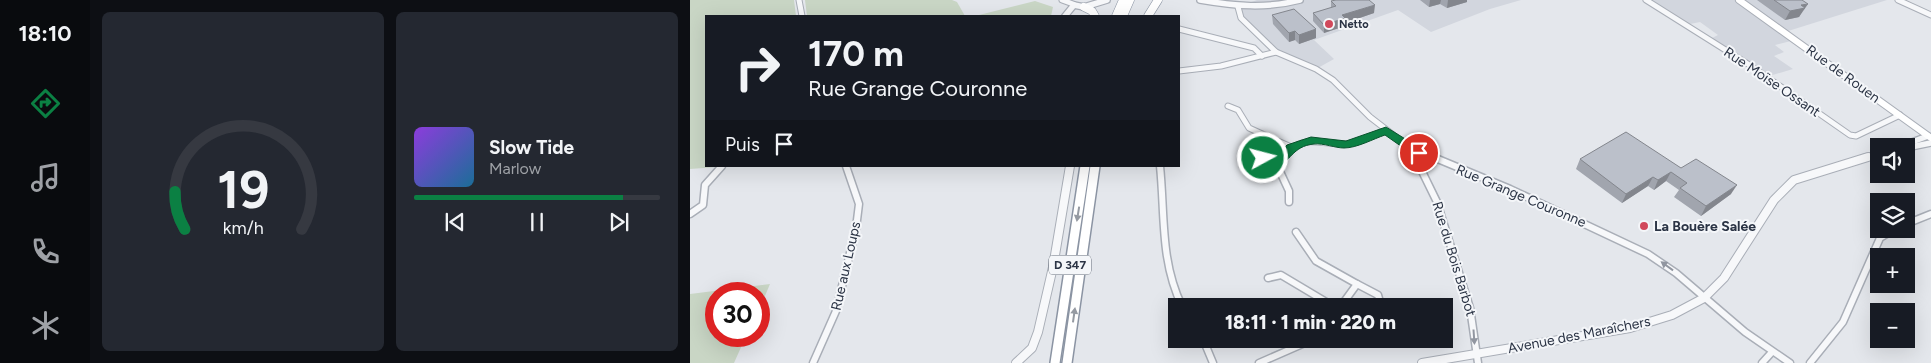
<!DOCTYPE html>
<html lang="fr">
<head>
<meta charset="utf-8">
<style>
  body { margin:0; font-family:Figtree,sans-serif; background:#242831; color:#f1f3f6; height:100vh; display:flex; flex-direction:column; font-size:19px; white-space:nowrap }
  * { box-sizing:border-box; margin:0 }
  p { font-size:16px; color:#9ea1a6 }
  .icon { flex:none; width:28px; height:28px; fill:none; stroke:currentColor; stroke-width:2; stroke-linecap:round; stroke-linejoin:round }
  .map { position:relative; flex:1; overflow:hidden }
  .side { display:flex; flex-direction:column; gap:12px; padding:12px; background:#0d0f14; width:600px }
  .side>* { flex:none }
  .hud { position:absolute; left:15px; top:15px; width:475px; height:152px; border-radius:0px; box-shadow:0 5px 20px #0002; background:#171b24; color:#f1f3f6; overflow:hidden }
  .fabs { position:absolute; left:1180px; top:138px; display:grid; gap:10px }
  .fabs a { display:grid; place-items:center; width:45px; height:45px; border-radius:0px; background:#171b24; box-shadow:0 5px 20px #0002; font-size:25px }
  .speed { position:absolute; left:15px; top:282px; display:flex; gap:10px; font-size:25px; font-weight:700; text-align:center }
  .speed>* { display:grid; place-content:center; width:65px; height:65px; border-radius:50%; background:#171b24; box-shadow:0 5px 20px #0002; line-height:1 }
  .speed .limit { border:8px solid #d22; background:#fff; color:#111 }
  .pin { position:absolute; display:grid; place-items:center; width:42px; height:42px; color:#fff; margin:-21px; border:2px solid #fff; border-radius:50%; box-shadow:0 1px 5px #0007 }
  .me { position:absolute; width:55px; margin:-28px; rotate:83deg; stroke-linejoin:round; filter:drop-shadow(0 0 4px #0008) }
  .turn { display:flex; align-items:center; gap:18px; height:105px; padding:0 20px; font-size:22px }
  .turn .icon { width:65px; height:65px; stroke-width:2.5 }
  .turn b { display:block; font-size:35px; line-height:42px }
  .then { display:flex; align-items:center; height:48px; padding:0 20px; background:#0003; gap:10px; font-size:19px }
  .side .tile { flex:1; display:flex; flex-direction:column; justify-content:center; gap:8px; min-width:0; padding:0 18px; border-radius:8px; background:#242831 }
  .side .dial { align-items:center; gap:0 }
  .dial svg { height:130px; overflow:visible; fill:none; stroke:#363941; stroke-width:7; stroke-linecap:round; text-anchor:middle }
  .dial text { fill:#f1f3f6; stroke:none }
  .song { display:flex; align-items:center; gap:15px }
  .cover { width:60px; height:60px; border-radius:8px; background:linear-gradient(135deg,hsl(270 70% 55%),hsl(200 70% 35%)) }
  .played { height:5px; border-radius:2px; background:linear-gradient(90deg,#0b8043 85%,#363941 85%) }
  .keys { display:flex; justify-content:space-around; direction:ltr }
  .side .tiles { flex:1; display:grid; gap:12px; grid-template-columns:repeat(2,1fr) }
  .trip { position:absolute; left:478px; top:298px; width:285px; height:50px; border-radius:0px; background:#171b24; box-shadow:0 5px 20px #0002; font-weight:800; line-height:50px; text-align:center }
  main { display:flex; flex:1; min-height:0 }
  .tab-bar { display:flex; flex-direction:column; width:90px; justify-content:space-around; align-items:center; background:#090b0e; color:#9ea1a6 }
  .tab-bar .icon { width:35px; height:35px }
  .tab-bar .active { color:#0b8043 }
  .tab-bar b { font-size:22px; color:#f1f3f6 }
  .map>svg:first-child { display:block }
  .built { fill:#d2d6de }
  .green { fill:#c9d6c5 }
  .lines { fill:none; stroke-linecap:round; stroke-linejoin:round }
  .minor-far1-casing { stroke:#a9aeb7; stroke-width:7 }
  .minor-casing { stroke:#a9aeb7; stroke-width:9 }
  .tertiary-far1-casing { stroke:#a9aeb7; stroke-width:8 }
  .tertiary-casing { stroke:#a9aeb7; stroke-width:10 }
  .secondary-casing { stroke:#a9aeb7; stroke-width:8 }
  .trunk-far1-casing { stroke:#8b94a3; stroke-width:9 }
  .trunk-casing { stroke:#8b94a3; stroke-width:12 }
  .minor-far1 { stroke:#f7f8fa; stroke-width:5 }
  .minor { stroke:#f7f8fa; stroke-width:6 }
  .tertiary-far1 { stroke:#f7f8fa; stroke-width:5.5 }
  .tertiary { stroke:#f7f8fa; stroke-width:8 }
  .secondary { stroke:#fff; stroke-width:6 }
  .trunk-far1 { stroke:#fff; stroke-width:8 }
  .trunk { stroke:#fff; stroke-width:9 }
  .wall { fill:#a1a5ae }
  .shaded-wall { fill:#83868d }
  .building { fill:#bbc0ca; stroke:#83868d }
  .oneway { fill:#959aa2 }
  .oneway2 { fill:#9196a0 }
  .route { fill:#0b8043; stroke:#07532c }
  .poi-dot { fill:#d1495b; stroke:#f4f6f9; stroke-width:2 }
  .labels { text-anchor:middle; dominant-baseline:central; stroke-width:4; stroke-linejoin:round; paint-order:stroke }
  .far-poi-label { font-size:11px; font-weight:bold; fill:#2b3445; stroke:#f4f6f9; text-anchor:start }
  .shield { fill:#f4f6f9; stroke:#676e7b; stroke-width:1 }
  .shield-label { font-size:12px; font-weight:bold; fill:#2b3445 }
  .street-label { font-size:14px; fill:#2b3445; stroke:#f4f6f9 }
  .poi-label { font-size:14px; font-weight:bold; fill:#2b3445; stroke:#f4f6f9; text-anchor:start }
</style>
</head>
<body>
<main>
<nav class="tab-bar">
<b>18:10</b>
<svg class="icon active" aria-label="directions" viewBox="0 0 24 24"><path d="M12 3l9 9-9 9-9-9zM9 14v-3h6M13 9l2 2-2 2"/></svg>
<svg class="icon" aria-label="music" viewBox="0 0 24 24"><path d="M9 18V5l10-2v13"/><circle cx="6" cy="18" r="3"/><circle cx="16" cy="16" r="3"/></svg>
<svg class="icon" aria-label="phone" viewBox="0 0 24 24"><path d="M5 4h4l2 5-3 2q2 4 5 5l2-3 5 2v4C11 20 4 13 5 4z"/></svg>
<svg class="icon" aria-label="climate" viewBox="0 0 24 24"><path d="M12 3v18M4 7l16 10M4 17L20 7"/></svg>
</nav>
<section class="side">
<div class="tiles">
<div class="tile dial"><svg viewBox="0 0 100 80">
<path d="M14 69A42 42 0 1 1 86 69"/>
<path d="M14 69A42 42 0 0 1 8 46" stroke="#0b8043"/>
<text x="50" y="56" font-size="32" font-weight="700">19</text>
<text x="50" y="72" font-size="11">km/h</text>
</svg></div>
<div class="tile">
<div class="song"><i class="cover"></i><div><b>Slow Tide</b><p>Marlow</p></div></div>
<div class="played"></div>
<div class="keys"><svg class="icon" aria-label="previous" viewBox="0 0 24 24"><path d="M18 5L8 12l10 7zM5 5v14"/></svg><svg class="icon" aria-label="pause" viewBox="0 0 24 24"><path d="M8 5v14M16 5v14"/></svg><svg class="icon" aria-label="next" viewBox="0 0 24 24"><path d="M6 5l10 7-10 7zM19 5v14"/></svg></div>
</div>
</div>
</section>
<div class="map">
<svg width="1241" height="363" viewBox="0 0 1241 363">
  <rect width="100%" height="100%" fill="#e4e7ec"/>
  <g class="built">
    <path d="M567 0H831L800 9 741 32 708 10 624 40 644 59 626 69 592 56 554 21 548 7Z"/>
    <path d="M956 0H1197L1095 32 1105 40 1085 45 1094 52 1084 56 1103 69 1076 77 1018 40 1028 35 1010 22 995 25Z"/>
  </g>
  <g class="green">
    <path d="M0 0H104L106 16H16V166L27 167 0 169Z"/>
    <path d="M115 0H262L267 2 275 16H117Z"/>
    <path d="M345 1 363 7 361 16H285Z"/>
    <path d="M80 284 69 310V294H26V336H56L44 363H0V294Z"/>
  </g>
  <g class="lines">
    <defs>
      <g id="minor-far1">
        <path d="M109 0 112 16"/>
        <path d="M372 0 383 4"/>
        <path d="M956 0 1061 66 1160 135 1166 136 1210 115"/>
        <path d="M1208 0 1241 15"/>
        <path d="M548 7 551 18 586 52 626 69 643 80 680 117 719 147 746 158"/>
        <path d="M489 29 564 48 572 56"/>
        <path d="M489 71 531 66 586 52"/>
        <path d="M538 106 548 110 559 128 601 147"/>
        <path d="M561 148V152L576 158"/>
        <path d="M718 149 726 158"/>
        <path d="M590 158C615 132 625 145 655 144 668 143 684 134 696 130"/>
      </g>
      <g id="minor">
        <path d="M573 157 586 163"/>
        <path d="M591 157 586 163 599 191V202"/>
        <path d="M725 157 747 202 780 308 788 363"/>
        <path d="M743 157 820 189 958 254 986 273 1055 332 1100 363"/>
        <path d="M470 166C475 214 470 261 492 306"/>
        <path d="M0 214 13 205 15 185 32 166"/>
        <path d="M1216 224 1241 214"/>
        <path d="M606 232 626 261 667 284 651 306"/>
        <path d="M578 278 591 275 643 306"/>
        <path d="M667 284 688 295 690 302 688 306"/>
        <path d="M513 339 523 363"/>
        <path d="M123 363 146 311 166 228 169 204 156 166"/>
        <path d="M569 363 624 339"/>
        <path d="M1072 363 1082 352"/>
        <path d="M1120 363 1153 322 1190 238 1205 229"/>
      </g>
      <g id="tertiary-far1">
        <path d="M510 0C545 6 576 9 610 0"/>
        <path d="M384 5 394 7 417 0"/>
        <path d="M375 16 384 5"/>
        <path d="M1211 146 1238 136"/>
        <path d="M1216 148 1241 143"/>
        <path d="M1173 158 1189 154"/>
      </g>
      <g id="tertiary">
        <path d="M326 363 342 348 348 332 363 267 380 166"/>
        <path d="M732 363 940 328 982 315 1014 298 1034 278 1084 200 1104 180 1178 157"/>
      </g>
      <path id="secondary" d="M1049 0 1241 138"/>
      <g id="trunk-far1">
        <path d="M394 7 402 11 405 16"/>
        <path d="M426 16 433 0"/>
        <path d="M433 16 440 0"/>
        <path d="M458 16 468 0"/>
      </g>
      <g id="trunk">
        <path d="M365 363 395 166"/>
        <path d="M377 363 405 166"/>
      </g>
    </defs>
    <use href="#minor-far1" class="minor-far1-casing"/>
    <use href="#minor" class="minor-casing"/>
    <use href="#tertiary-far1" class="tertiary-far1-casing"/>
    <use href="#tertiary" class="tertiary-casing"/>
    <use href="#secondary" class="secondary-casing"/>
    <use href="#trunk-far1" class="trunk-far1-casing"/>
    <use href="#trunk" class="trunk-casing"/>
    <use href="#minor-far1" class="minor-far1"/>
    <use href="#minor" class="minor"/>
    <use href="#tertiary-far1" class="tertiary-far1"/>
    <use href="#tertiary" class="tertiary"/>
    <use href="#secondary" class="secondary"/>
    <use href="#trunk-far1" class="trunk-far1"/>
    <use href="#trunk" class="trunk"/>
  </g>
  <g class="wall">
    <path d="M730 0H777V2L757 8 750 4 739 7Z"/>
    <path d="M1067 0H1112V13H1111L1109 17 1095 20Z"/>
    <path d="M641 1 684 13 655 23V26L634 33 623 21V13L641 8Z"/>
    <path d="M582 15 626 29V38L609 44 605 40 599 42 583 24Z"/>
    <path d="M890 159 991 168 1041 194 1011 216 984 197 989 190 976 181 964 190 958 186 932 203 886 169Z"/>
  </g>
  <g class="shaded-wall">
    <path d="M740 0H751L750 4 739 7Z"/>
    <path d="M758 0H777V2L757 8Z"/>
    <path d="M1118 4 1109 17 1095 20 1100 11 1111 5Z"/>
    <path d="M685 5 684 13 655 23V26L634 33V25L652 15Z"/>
    <path d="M626 29V38L609 44V35Z"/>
    <path d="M605 31V40L599 42V33Z"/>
    <path d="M981 172 976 181 964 190 968 180Z"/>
    <path d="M963 177 958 186 932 203 936 194Z"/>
    <path d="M1047 185 1041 194 1011 216 1016 206Z"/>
  </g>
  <g class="building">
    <path d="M646 0H679L685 5 652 15 655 18 634 25 623 13 646 6 641 1Z"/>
    <path d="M1084 0H1112L1118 4 1111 5 1115 8 1100 11Z"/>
    <path d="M604 9 626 29 609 35 605 31 599 33 582 15Z"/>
    <path d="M936 132 991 168 1006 159 1047 185 1016 206 990 188 997 183 981 172 968 180 963 177 936 194 890 159Z"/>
  </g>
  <defs><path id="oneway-solid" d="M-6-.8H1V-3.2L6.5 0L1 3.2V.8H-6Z" transform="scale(1.25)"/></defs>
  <g class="oneway">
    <use href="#oneway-solid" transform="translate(388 214) rotate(99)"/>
    <use href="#oneway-solid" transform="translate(384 315) rotate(-82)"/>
  </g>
  <g class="oneway2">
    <use href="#oneway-solid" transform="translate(977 266) rotate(-144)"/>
    <use href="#oneway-solid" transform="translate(784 337) rotate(86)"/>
  </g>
  <path class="route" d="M696 127 733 150V156H725L695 135C683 139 667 148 654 148 645 148 634 143 624 144 602 146 600 163 586 167L568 158 573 154 584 158 597 145 621 137 656 141Z"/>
  <g class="poi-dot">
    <circle cx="639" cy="24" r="5"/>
    <circle cx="954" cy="226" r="5"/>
  </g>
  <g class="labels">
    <g class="far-poi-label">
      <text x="649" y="24">Netto</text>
    </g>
    <rect class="shield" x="359" y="255.5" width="42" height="19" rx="4"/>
    <g class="shield-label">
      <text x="380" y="265">D 347</text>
    </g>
    <g class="street-label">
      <text transform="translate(1153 74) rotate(36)">Rue de Rouen</text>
      <text transform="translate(1082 82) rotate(34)">Rue Moïse Ossant</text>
      <text transform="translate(831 196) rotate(23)">Rue Grange Couronne</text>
      <text transform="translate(764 259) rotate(73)">Rue du Bois Barbot</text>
      <text transform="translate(156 266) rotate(-77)">Rue aux Loups</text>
      <text transform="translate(889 335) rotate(-11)">Avenue des Maraîchers</text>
    </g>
    <g class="poi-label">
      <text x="964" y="226">La Bouère Salée</text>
    </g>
  </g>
</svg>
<div class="fabs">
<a><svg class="icon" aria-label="sound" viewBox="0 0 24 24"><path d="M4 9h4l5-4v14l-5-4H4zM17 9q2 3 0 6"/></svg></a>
<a><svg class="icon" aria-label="layers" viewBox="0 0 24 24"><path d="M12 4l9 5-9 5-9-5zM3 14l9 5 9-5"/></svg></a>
<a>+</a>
<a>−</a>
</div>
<div class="speed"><div class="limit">30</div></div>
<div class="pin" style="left:729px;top:153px;background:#d93025"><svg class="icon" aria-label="arrive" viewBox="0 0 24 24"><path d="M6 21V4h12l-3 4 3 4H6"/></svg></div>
<svg class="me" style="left:573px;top:158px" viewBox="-20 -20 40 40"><circle r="17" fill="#0b8043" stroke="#fff" stroke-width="3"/><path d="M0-11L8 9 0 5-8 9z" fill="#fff"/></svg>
<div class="trip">18:11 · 1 min · 220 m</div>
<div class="hud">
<div class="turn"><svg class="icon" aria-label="right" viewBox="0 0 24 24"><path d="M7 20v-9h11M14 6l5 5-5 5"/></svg><div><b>170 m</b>Rue Grange Couronne</div></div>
<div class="then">Puis<svg class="icon" aria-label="arrive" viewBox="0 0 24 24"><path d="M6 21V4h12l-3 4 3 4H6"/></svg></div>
</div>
</div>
</main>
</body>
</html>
